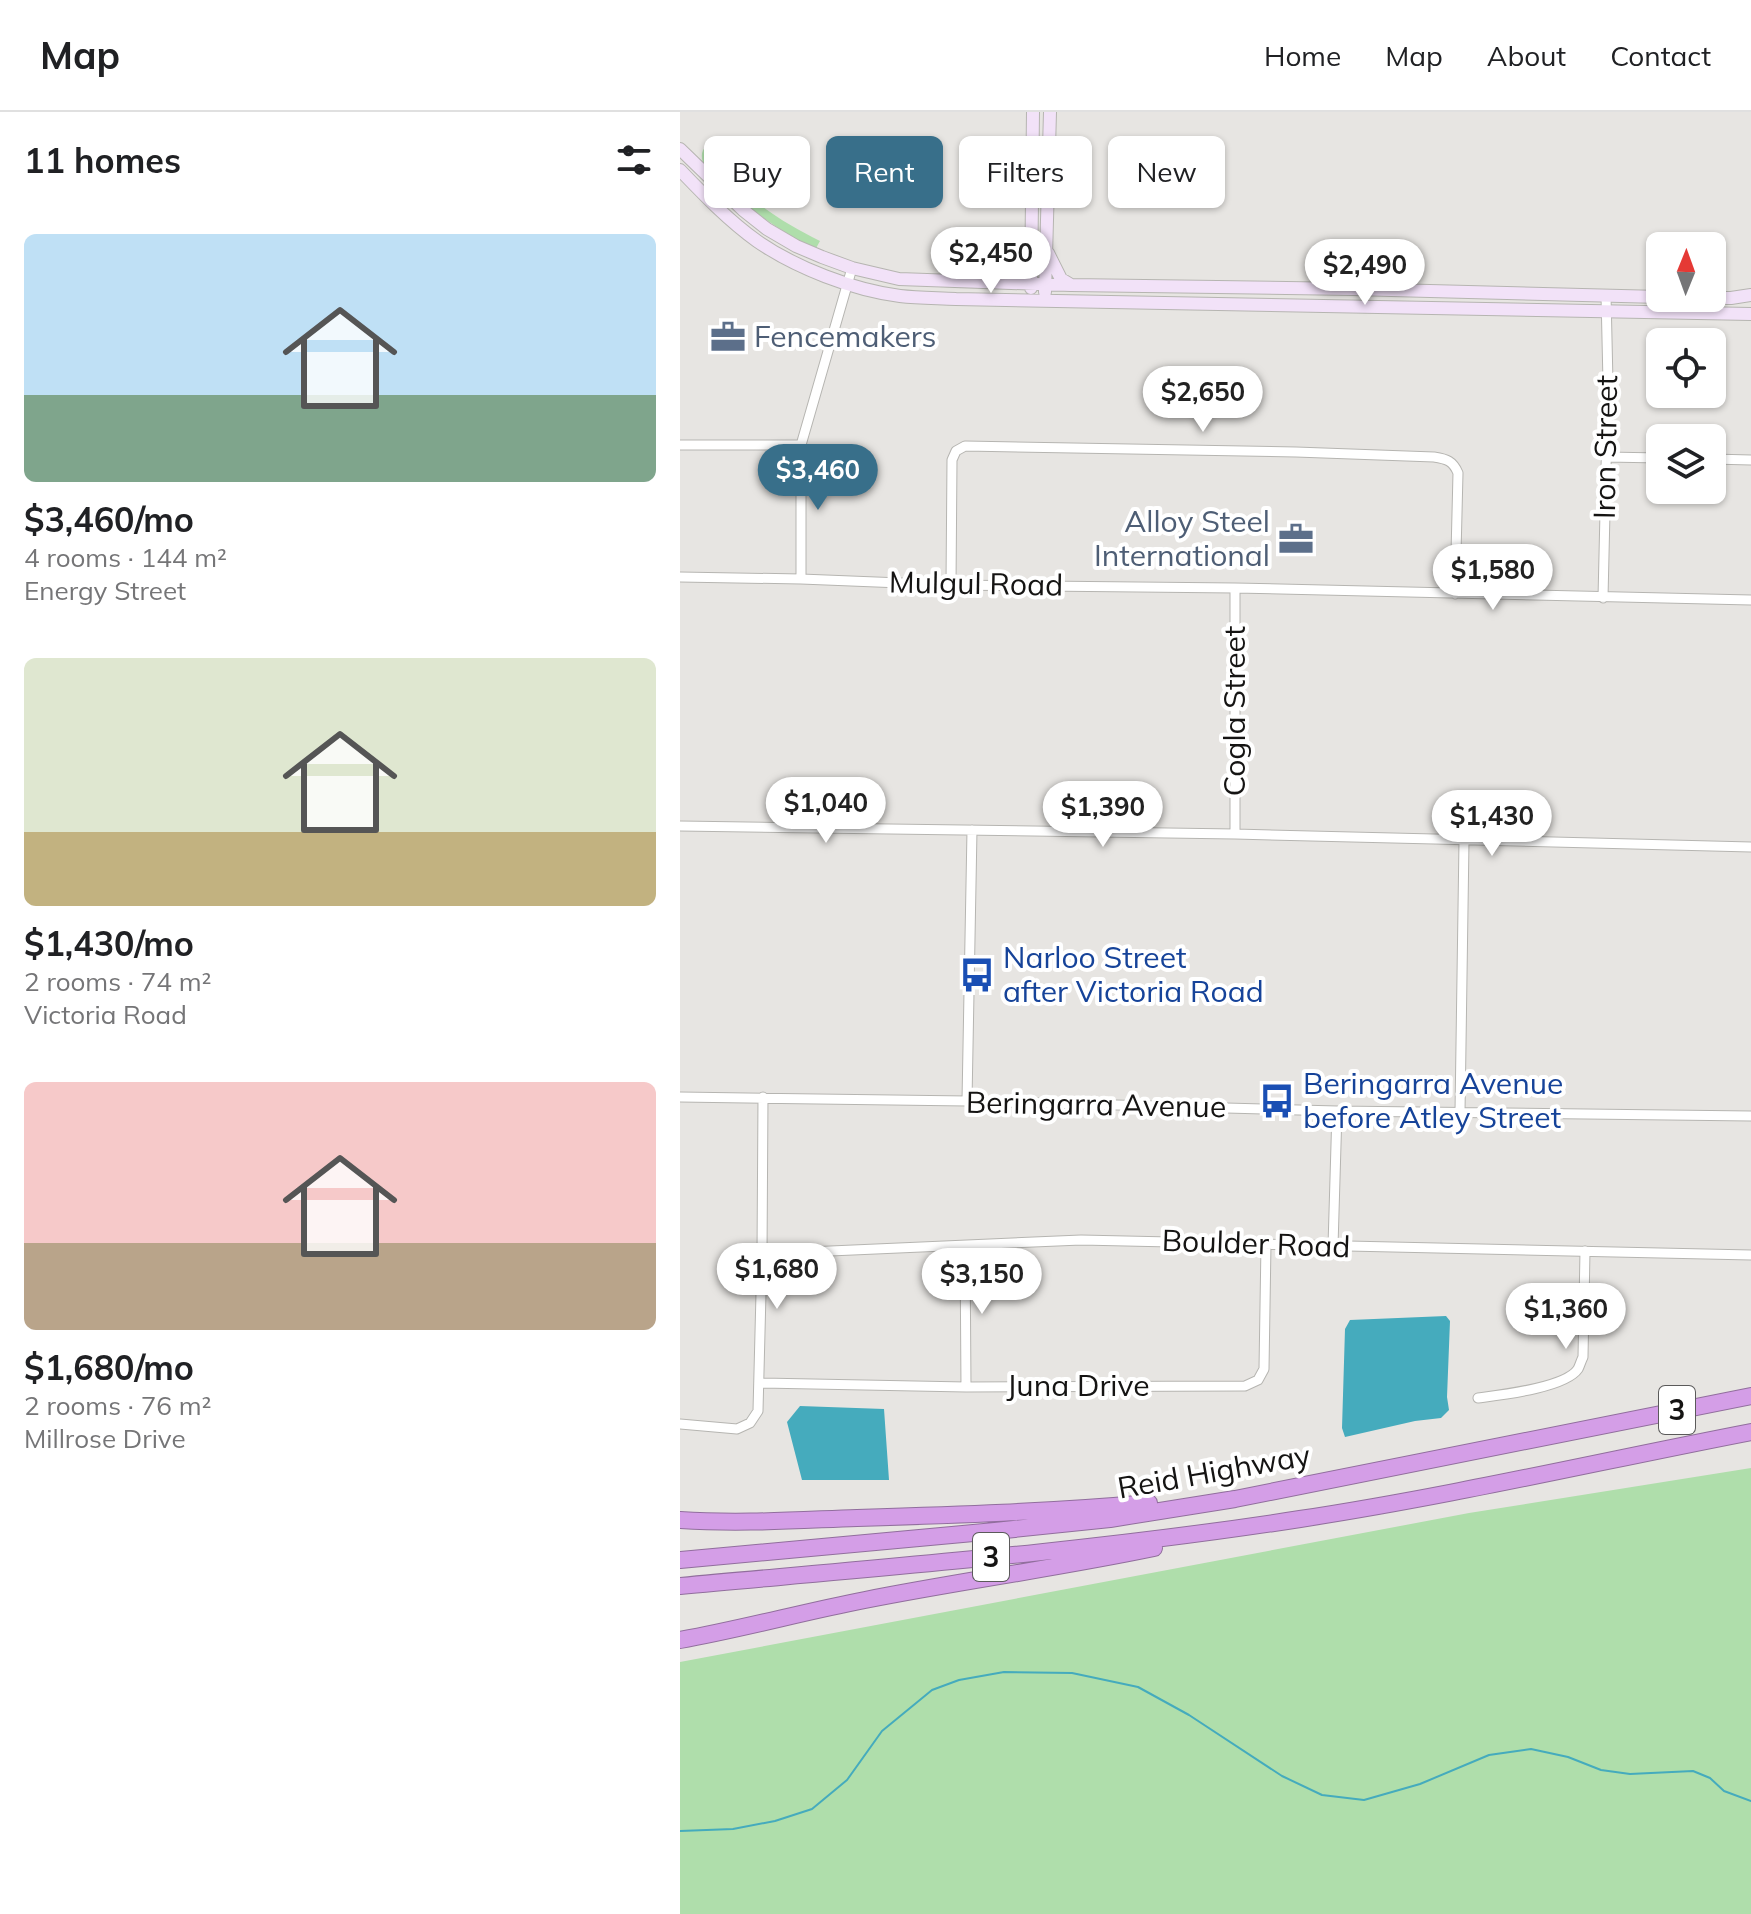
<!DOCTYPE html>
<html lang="en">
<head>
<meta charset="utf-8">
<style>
  body { margin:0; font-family:Mulish,sans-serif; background:#f2f2f2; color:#202124; height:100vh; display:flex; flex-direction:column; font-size:30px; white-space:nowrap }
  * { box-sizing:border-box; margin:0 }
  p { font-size:26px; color:#757577 }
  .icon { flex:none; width:44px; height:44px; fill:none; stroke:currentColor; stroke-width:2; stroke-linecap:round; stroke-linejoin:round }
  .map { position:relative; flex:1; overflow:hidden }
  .details { display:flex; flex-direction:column; background:#fff; width:680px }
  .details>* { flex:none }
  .banner { position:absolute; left:24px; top:24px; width:760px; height:72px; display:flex; gap:16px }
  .needle { width:52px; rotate:1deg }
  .controls { position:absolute; left:966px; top:120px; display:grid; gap:16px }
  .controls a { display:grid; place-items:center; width:80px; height:80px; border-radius:12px; background:#fff; box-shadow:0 2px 6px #0004; font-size:40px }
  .price { position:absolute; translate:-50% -68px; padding:0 18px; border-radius:28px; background:#fff; color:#222; font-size:26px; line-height:52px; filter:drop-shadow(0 2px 4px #0008) }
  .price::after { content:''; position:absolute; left:50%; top:48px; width:24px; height:18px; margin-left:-12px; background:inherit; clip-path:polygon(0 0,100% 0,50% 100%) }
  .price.on { background:#386f8a; color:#fff }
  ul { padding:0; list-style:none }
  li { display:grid; align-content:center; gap:16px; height:424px; padding:0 24px }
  li span { display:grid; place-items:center; height:248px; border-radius:12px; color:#555 }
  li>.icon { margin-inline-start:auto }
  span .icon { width:144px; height:144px; fill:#fffc; stroke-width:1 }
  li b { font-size:34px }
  h2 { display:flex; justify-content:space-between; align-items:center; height:96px; padding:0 24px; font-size:34px }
  .chip { padding:0 28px; border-radius:12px; background:#fff; box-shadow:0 2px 6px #0004; font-size:28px; line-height:72px }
  .chip.on { background:#386f8a; color:#fff }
  header { display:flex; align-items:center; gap:48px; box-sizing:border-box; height:112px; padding:0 40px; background:#fff; border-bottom:2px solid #e0e0e0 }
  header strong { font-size:38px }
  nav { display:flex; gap:44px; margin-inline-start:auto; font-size:28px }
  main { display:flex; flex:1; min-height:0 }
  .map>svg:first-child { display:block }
  .green { fill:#afdeab }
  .water { fill:#45abbd }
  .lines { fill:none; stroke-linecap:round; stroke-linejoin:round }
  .stream { stroke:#45abbd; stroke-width:2 }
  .minor-casing { stroke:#b6b5b1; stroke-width:11 }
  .secondary-casing { stroke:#b6b5b1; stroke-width:14 }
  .motorway-casing { stroke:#916e9d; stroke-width:18 }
  .minor { stroke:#fff; stroke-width:9 }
  .secondary { stroke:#f2e2f8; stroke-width:12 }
  .motorway { stroke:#d49ee7; stroke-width:16 }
  .labels { text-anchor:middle; stroke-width:8; stroke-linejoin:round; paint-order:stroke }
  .shield { fill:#fff; stroke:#5b5a5a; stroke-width:2 }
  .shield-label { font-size:28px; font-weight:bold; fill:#151413 }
  .service-label { font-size:30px; fill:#4e5e75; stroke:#fff; text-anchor:start }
  .street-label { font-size:30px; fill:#151413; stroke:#fff }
  .transit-label { font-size:30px; fill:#164399; stroke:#fff; text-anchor:start }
</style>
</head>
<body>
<header>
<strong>Map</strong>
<nav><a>Home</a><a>Map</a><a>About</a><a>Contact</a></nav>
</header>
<main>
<section class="details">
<h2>11 homes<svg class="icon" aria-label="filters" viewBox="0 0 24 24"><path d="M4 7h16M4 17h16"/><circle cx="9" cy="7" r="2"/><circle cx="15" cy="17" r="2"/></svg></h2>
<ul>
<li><span style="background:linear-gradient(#bfe0f5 65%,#7fa58c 0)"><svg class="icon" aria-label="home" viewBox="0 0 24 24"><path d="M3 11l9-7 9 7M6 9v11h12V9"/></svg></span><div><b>$3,460/mo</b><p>4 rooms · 144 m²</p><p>Energy Street</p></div></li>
<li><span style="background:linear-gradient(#dfe7d0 70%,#c2b280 0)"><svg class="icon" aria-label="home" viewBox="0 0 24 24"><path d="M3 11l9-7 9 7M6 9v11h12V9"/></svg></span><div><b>$1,430/mo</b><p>2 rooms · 74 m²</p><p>Victoria Road</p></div></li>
<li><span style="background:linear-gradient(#f6c9c9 65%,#b9a48a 0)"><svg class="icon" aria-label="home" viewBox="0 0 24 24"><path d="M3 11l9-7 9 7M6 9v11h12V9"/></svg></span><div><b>$1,680/mo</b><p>2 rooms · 76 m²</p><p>Millrose Drive</p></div></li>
</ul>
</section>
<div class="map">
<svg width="1071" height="1802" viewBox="0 0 1071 1802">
  <rect width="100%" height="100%" fill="#e7e5e2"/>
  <path class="green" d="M27,34C35,34 38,36 41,43L36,48C61,84 101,110 140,129L135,138C92,114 56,89 23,51C21,44 21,38 27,34Z
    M1071,1356V1802H0V1550L789,1401Z"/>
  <path class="water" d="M766,1204L770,1209L767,1285L769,1298L761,1306L735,1309L665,1325L662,1316L665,1217L670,1208Z
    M120,1294L204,1297L209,1368H122L107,1310Z"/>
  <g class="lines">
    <path class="stream" d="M0,1719L53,1717L95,1709L132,1697L167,1668L202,1619L252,1578L279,1568L324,1560L392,1561L458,1575L509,1603L602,1664L642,1683L684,1688L740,1672L809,1643L851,1637L888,1645L921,1658L950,1662L1013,1659L1030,1666L1044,1679L1071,1689"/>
    <g class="minor-casing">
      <path id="minor" d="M0,333H121
        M927,345L980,346
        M1032,347L1071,348
        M0,465L121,467L271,473L555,476L1071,488
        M121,467V333L172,156
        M271,473L272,348L276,339L285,334L616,340L754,345C767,347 773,349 778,361L775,482
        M923,486L928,271L926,183
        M0,714L555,722L1071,735
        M555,722V476
        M0,985L287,989L657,999L1071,1004
        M287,989L292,718
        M780,1000L784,729
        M285,1134L286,1275
        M653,1134L657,999
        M82,1142L401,1128L1071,1143
        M79,1271L286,1275L565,1274L578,1268L584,1257L586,1132
        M798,1286C820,1283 885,1276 898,1257C900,1253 901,1249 903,1245L905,1139
        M0,1312L57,1317L70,1311L78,1299L82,1142L83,985"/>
    </g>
    <g class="secondary-casing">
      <path id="secondary" d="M0,37L63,98L87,117L116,134L142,145L172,156L219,167L391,173L673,177L980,185
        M0,58C24,83 49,109 77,129C116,156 173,178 220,184C238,186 257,186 276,187L1071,202
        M368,141L381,167L391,173
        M318,165C332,166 344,160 351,149
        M351,176L353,0
        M365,180L370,0
        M1032,186H1051L1071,183"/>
    </g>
    <g class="motorway-casing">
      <path id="motorway" d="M0,1408C59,1412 118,1408 177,1406C274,1403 371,1400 469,1391
        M0,1448L315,1419L430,1407L555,1387L1071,1284
        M0,1474C207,1455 414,1439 620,1407C771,1384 921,1349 1071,1320
        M0,1528C62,1517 123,1500 185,1488C281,1469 378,1456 474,1436"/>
    </g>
    <use href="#minor" class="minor"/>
    <use href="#secondary" class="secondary"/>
    <use href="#motorway" class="motorway"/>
  </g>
  <defs>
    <g id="office-bare" transform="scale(2.76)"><path d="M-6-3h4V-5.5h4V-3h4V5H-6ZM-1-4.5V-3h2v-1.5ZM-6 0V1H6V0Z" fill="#5c6f8a" stroke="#fff" stroke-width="2.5" paint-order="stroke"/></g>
    <g id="bus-bare" transform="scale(2.76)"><path d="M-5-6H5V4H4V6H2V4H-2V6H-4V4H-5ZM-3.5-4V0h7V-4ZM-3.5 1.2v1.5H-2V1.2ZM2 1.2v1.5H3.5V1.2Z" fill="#1a4fb4" stroke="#fff" stroke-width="2.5" paint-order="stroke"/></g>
  </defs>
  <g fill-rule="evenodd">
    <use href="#office-bare" x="48" y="225"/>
    <use href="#office-bare" x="616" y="427"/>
    <use href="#bus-bare" x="297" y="863"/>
    <use href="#bus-bare" x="597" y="989"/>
  </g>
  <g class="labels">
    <g class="shield">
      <rect x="979" y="1274" width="36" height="48" rx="6"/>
      <rect x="293" y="1421" width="36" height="48" rx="6"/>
    </g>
    <g class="shield-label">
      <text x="997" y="1308">3</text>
      <text x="311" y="1455">3</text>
    </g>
    <g class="service-label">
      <text x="74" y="235">Fencemakers</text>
      <text x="590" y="420" text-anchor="end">Alloy Steel<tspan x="590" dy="34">International</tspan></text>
    </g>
    <g class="street-label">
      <text transform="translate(926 335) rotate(-89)" y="10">Iron Street</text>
      <text transform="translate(296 472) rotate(1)" y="10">Mulgul Road</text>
      <text transform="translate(555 599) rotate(-90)" y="10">Cogla Street</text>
      <text transform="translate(416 993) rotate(1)" y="10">Beringarra Avenue</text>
      <text transform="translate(576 1132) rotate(2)" y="10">Boulder Road</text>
      <text x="398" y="1284">Juna Drive</text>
      <text transform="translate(534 1360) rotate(-10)" y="10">Reid Highway</text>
    </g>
    <g class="transit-label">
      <text x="323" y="856">Narloo Street<tspan x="323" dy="34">after Victoria Road</tspan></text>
      <text x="623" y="982">Beringarra Avenue<tspan x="623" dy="34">before Atley Street</tspan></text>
    </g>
  </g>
</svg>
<div class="controls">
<a><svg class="needle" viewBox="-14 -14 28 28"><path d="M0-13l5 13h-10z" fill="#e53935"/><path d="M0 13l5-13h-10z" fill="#757577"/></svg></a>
<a><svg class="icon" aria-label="locate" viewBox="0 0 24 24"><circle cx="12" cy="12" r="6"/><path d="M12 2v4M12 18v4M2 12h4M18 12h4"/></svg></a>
<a><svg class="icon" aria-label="layers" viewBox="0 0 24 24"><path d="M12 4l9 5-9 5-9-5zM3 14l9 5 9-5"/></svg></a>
</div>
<b class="price" style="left:311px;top:183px">$2,450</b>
<b class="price" style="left:685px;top:195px">$2,490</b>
<b class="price" style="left:523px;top:322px">$2,650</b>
<b class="price on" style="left:138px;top:400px">$3,460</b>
<b class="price" style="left:813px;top:500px">$1,580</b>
<b class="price" style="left:146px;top:733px">$1,040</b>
<b class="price" style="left:423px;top:737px">$1,390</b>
<b class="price" style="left:812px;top:746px">$1,430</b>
<b class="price" style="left:97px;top:1199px">$1,680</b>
<b class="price" style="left:302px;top:1204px">$3,150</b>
<b class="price" style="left:886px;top:1239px">$1,360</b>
<div class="banner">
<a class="chip">Buy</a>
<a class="chip on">Rent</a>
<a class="chip">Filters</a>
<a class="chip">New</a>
</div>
</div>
</main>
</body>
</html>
